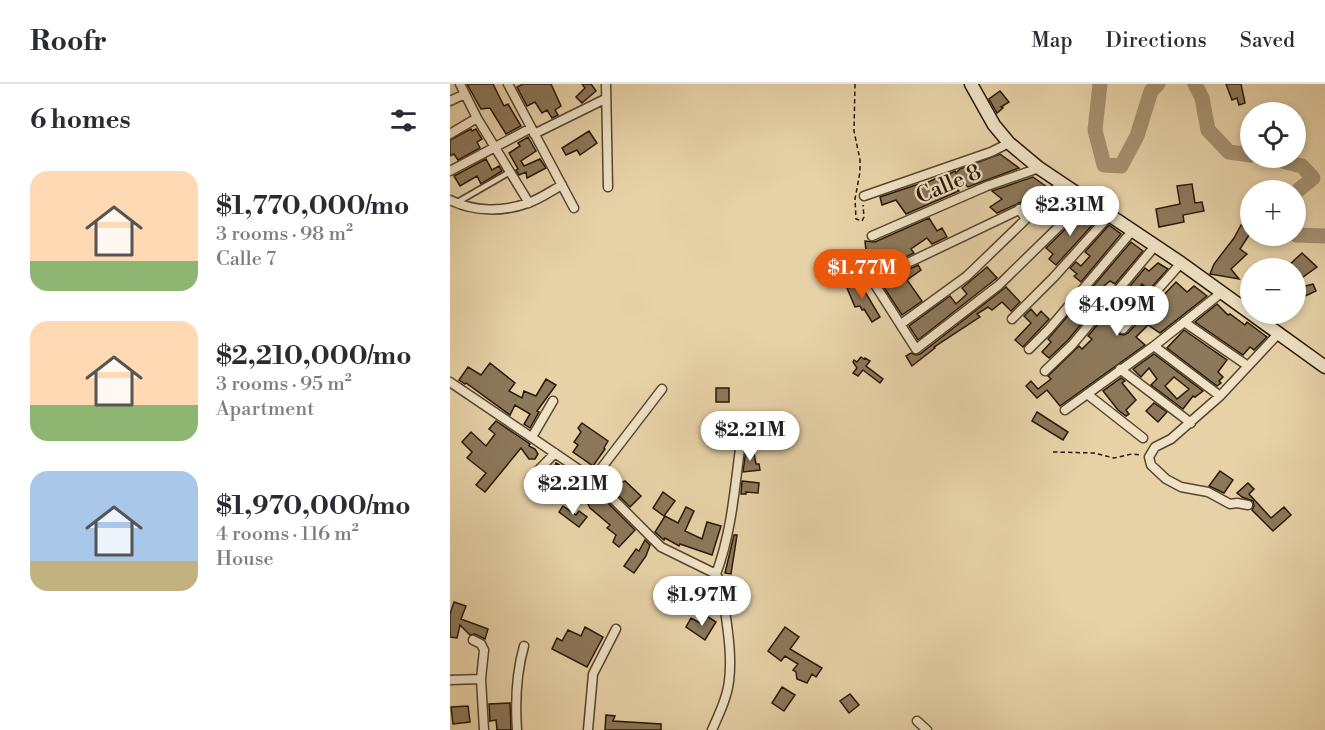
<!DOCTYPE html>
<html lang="en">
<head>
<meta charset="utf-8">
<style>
  body { margin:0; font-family:"Libre Bodoni",serif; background:#f2f2f3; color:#2b2b33; height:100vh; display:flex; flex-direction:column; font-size:22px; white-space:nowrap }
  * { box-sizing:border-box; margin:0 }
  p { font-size:20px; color:#7c7c81 }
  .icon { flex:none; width:33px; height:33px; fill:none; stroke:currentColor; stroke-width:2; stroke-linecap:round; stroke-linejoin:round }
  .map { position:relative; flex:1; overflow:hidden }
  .sheet { display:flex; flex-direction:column; background:#fff; width:450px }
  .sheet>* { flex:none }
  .tools { position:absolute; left:790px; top:18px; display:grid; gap:12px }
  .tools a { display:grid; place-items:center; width:66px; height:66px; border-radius:50%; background:#fff; box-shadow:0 3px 9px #0003; font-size:30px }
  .price { position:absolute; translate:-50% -51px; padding:0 14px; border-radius:21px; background:#fff; color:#222; font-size:20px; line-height:39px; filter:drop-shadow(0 2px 3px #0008) }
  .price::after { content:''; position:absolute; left:50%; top:36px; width:18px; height:14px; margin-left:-9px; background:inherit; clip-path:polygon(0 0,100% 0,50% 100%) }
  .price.on { background:#ea580c; color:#fff }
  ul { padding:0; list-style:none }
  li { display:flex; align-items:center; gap:18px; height:150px; padding:0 30px }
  li span { display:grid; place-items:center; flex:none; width:168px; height:120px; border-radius:18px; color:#555 }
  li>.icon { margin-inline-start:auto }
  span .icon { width:72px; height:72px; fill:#fffc; stroke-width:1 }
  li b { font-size:26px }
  h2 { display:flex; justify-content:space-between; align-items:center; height:72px; padding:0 30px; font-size:26px }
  header { display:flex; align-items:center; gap:36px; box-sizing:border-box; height:84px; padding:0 30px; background:#fff; border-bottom:2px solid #e1e1e2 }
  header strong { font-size:28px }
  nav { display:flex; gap:33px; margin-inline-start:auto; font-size:21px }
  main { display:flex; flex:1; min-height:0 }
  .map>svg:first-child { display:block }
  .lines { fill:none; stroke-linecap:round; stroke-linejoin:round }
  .river { stroke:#a69271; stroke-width:15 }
  .building { fill:#8c785a; stroke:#291706; stroke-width:1.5; fill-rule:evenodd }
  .service-casing { stroke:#58462e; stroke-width:8 }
  .minor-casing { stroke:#58462e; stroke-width:11 }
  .secondary-casing { stroke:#291706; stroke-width:15 }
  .path { stroke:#291706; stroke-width:1.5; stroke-dasharray:4.5 3; stroke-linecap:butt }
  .service { stroke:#efe2c6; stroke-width:4.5 }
  .minor { stroke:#efe2c6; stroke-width:8 }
  .secondary { stroke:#efe2c6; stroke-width:12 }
  .labels { text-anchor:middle; stroke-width:4.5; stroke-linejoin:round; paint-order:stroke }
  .street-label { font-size:22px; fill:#291706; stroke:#efe2c6 }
</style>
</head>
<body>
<header>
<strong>Roofr</strong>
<nav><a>Map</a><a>Directions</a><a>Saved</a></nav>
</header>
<main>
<section class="sheet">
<h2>6 homes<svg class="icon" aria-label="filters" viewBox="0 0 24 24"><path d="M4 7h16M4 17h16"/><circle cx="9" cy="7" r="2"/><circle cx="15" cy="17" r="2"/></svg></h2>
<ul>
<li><span style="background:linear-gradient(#ffd9b3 75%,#8fb573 0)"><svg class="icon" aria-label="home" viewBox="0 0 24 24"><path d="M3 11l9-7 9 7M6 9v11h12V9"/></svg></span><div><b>$1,770,000/mo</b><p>3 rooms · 98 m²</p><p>Calle 7</p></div></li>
<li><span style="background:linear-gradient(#ffd9b3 70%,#8fb573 0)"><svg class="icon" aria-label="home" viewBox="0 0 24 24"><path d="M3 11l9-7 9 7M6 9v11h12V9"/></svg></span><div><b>$2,210,000/mo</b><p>3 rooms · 95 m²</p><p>Apartment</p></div></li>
<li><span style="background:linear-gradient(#a9c7e8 75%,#c2b280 0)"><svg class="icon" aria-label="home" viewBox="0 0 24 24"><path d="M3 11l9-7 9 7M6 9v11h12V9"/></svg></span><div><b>$1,970,000/mo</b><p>4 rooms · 116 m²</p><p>House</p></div></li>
</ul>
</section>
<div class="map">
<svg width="875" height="646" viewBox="0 0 875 646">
  <rect width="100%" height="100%" fill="#e7d2a8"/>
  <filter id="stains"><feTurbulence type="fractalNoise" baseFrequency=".00333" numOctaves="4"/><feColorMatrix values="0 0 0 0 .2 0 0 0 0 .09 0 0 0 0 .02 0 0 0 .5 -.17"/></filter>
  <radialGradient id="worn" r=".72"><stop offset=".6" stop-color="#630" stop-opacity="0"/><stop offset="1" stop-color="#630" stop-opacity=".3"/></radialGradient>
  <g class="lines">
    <path class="river" d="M650,0L645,46L654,81L671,82L687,52L701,7L708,0
      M745,0L752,14L758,46L779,68L801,71
      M820,74L852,82L863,94L846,108
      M846,151L875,152"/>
  </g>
  <path class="building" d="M17,0H43L54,22L58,20L71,42L56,50L40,24L31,25Z
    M73,0H101L111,22L105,26L108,31L102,34L97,26L92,29L85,18L77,22L67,3Z
    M132,0H141L146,7L132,19L126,13L135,4Z
    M776,0H791L795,19L789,21L787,14L782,16Z
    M550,7L559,18L551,23L553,24L547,29L539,15Z
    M21,45L22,47L26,45L32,55L27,58L30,64L8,76L4,70L0,72V56Z
    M139,47L147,59L130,71L127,66L116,71L112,64Z
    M78,53L86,67L71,77L74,82L90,75L96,84L77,94L76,88L69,91L66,86L68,85L59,69L70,62L68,59Z
    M550,70L569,84L518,103L513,99L507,105L509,107L456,130L446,116L432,121L430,113L469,100L470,102L491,92L493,94L501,89L505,87L506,89L510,85Z
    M36,75L42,86L49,82L52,87L31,100L27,92L10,102L4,92Z
    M583,93L597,103L589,110L547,129L540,123L552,115L542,107Z
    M742,100L745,119L752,118L754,127L733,131L734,138L709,143L706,125L730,120L727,102Z
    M634,127L647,136L606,181L599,175L603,170L596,164Z
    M479,134L487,147L492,144L497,153L482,160L477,154L461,165L464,169L422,189L417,176L415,157L425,158Z
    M659,141L671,150L631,198L624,192L627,190L620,184L626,178L631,182L640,172L635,168Z
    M791,141L801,148L790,165L797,170L781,185L789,195L760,190L764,180L784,154Z
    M681,158L693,167L665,200L660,197L648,207L655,212L617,257L599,274L592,268L601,258L598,255Z
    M852,169L867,183L846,198V184H836Z
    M708,179L718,185L699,206L692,200L680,215L686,221L668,241L667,246L669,250L674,251L678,249L726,198L737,208L744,202L757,212L710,249L698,241L686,253L695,261L610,322L597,306L587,314L576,302L581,297L588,305L601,295L598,292L629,262L632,265L642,255L638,252L695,184L699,187Z
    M468,181L471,186L457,196L472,217L452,231L431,199Z
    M537,183L547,194L468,256L459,242L500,212L506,220L517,210L512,204Z
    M408,196L430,233L422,238L414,225L412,226L410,222L405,223L397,204L400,203L399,197Z
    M863,200L866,207L849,215L846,211V204Z
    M556,203L570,218L561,227L552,218L542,226L538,223L527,230L530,233L484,263L485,264L462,282L456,272L461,269L466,271L470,270Z
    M767,220L778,231L780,230L795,241L797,238L817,253L804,266L800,263L793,271L745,238Z
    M581,225L587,232L591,227L599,235L573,263L565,256L581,239L574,232Z
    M734,246L777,276L768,288L773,293L769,297L771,299L767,302L717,264Z
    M704,270L753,307L745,313L743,312L733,325L701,301L707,295L699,284L691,293L683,285ZM724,293L739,305L727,315L715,302Z
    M411,273L414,275L415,274L420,277L416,282L433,295L430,299L413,286L408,292L403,289L407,284L403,278L404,276L407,278Z
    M40,279L65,299L59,307L72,314L74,307L86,312L96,295L106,301L87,327L89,328L80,344L74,340L80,330L65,321L60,331L16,299L15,300L9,296L18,283L31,291Z
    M671,294L675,297L672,299L686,316L676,326L679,330L676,332L668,326L653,307Z
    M266,304H279V318H266Z
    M704,319L717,328L708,338L696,327Z
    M587,328L618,348L613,356L582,337Z
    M46,337L80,360L79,362L85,365L88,370L85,375H79L71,364L35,408L26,401L36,389L17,374L22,368L12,358L21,348L36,362L45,350L39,345Z
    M132,339L158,357L154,364L155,365L143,382L123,368L128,361L124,358L131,348L128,344Z
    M303,364L306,380H309L310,386L293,388L296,365Z
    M106,379L139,400L185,446L169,463L163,458L166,451L157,444L160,441L140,424L136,416L141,409L112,399L109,409L96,405Z
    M770,387L783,396L774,409L759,402Z
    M153,392L165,395L166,393L173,398L175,397L191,412L180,423L167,410L170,409L152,393Z
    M292,397L309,399L308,409L296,408V410H291Z
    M798,399L804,405L799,410L821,434L834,423L841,431L823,447L802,426L804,422L803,417L792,413L787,409Z
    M213,408L225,417L214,432L203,424Z
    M113,422L126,431L129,427L137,433L129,443L109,428Z
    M236,423L244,427L235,447L252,455L257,438L271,442L262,471L230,460L229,462L215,454L214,456L205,448L215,432L228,439Z
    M284,451H287L281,490L275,489Z
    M195,456L200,461L196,472L184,489L174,482L186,465L189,467Z
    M4,518L16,522L11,535L38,545L35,555L25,550L20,551L10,541L7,554L0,553V530Z
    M255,531L266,538L255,556L236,543L241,534L250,539Z
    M135,543L153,553L137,583L102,565L107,554L112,557L118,546L131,552Z
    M335,543L349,553L340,565L372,584L366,593L362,590L357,599L347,595L346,588L343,586L348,580L335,572L331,577L318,567Z
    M332,603L345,611L334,627L322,619Z
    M400,610L409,621L399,629L390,617Z
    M60,619L61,646H47L46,636L40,637L39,620Z
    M18,622L20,638L3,640L1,623Z
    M156,631L165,632L163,637L211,640V646H155Z"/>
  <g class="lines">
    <g class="service-casing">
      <path id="service" d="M6,119L60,88"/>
    </g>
    <g class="minor-casing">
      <path id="minor" d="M10,0L27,34L79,119
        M58,0L124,124
        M156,0L158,103
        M0,17L15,10
        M0,50L27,34
        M84,50L155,15
        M0,87L81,44
        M612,100L592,115L422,196L466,265L549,201L636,116
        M414,112L541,68L559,59
        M0,116C24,128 53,128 78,119C90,115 101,107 112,101
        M422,152L537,102L589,84
        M562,235L604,193L659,132
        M734,238L798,282
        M451,240L517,192L576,135L569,125
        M673,245L731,179
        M704,262L770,312
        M579,265L599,245L683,146
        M670,285L741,339
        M595,287L622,261L705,162
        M0,298L143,395L211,463L266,490L272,502C275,533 283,566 279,597C277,614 269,630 262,646
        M637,310L693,354
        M615,326L704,262L771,209
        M82,353L103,317
        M80,395L105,369
        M143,395L212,305
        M798,421L787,419L780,420L758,408L731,403L716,395L701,381L699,373L705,363L721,355L770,312L828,250
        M266,490C283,445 285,397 292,350L301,343L305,355
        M23,556L31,560L34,566L31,595L34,646
        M0,596L31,595
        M467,637L477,646
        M67,646C65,617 66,590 74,562
        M138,646L143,590L166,545"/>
    </g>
    <g class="secondary-casing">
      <path id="secondary" d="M521,0L544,41L559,59L589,84L731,179L875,283"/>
    </g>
    <path class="path" d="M405,0L404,47L410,76V88L405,115L406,135L412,137L414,133L413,121
      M603,368L644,369L664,374L682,370L691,371"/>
    <use href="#service" class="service"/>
    <use href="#minor" class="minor"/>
    <use href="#secondary" class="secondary"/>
  </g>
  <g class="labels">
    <g class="street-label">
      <text transform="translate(498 99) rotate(-23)" y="8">Calle 8</text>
    </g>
  </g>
  <rect width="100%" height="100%" filter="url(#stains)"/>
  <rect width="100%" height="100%" fill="url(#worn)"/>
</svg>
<div class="tools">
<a><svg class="icon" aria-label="locate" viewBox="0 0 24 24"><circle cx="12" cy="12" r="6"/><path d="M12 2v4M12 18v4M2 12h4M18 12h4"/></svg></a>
<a>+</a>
<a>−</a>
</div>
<b class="price" style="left:620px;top:153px">$2.31M</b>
<b class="price on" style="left:412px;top:216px">$1.77M</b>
<b class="price" style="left:667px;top:253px">$4.09M</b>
<b class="price" style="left:300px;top:378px">$2.21M</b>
<b class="price" style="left:123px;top:432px">$2.21M</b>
<b class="price" style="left:252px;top:543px">$1.97M</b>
</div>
</main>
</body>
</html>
